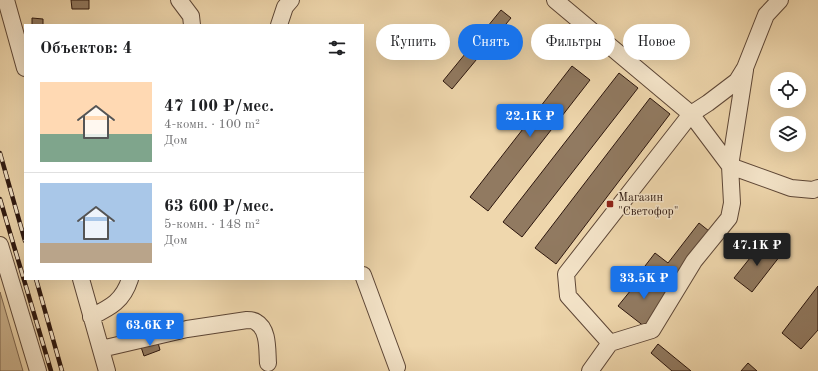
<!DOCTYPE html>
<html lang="ru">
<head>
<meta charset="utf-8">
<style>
  body { margin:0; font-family:"Old Standard TT",serif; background:#f6f6f6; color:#202124; height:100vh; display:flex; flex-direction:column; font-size:15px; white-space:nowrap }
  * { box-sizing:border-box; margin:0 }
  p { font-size:13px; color:#757577 }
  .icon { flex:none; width:22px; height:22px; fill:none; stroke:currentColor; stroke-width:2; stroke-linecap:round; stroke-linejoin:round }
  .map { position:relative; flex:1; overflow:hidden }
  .sheet { position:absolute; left:24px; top:24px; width:340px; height:256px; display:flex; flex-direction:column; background:#fff; border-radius:0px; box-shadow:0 4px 16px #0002 }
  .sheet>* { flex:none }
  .top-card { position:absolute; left:376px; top:24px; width:380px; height:36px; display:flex; gap:8px }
  .tools { position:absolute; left:770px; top:72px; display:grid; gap:8px }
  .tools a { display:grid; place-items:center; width:36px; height:36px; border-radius:50%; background:#fff; box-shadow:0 4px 16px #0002; font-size:20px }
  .price { position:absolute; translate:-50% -34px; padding:0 9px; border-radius:4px; background:#1a73e8; color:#fff; font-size:13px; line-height:26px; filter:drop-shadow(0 1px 2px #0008) }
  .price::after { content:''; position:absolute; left:50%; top:24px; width:12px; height:9px; margin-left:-6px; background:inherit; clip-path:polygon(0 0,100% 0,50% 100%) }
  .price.selected { background:#222; color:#fff }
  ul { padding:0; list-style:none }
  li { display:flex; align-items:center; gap:12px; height:100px; padding:0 16px }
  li+li { border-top:1px solid #e0e0e0 }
  li span { display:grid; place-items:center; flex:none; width:112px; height:80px; border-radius:0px; color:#555 }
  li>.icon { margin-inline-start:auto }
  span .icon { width:48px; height:48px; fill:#fffc; stroke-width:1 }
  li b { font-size:17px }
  h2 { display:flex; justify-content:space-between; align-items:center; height:48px; padding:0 16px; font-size:17px }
  .chip { padding:0 14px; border-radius:18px; background:#fff; box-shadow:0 4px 16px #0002; font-size:14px; line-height:36px }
  .chip.selected { background:#1a73e8; color:#fff }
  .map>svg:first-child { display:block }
  .green { fill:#ceb692; stroke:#7d6650 }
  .building { fill:#917a61; stroke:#2c160e }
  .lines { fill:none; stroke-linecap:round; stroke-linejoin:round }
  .minor-casing { stroke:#5d4636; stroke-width:18 }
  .minor { stroke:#f5e5ca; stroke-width:16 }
  .rail-casing { stroke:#2c160e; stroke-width:4.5 }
  .rail { stroke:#f5e5ca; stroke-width:3; stroke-dasharray:9; stroke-linecap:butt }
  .poi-dot { fill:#8f2418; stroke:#f5e5ca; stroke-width:1.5 }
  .labels { text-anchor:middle; stroke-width:3; stroke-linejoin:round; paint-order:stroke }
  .poi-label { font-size:12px; fill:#2c160e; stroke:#f5e5ca; text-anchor:start }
</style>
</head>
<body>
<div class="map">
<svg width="818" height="371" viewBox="0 0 818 371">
  <rect width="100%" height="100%" fill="#efd7ad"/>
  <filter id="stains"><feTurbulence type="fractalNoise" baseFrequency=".005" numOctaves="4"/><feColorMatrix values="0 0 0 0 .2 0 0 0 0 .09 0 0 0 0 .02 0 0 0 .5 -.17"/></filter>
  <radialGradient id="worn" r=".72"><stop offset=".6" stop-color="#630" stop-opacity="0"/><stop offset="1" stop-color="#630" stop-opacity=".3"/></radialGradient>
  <path class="green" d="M0,292L23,371H0Z"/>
  <path class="building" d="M71,0H89V9H72Z
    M501,10L511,18L452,89L443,81Z
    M32,18L43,19V25H32Z
    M572,66L590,80L488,211L470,197Z
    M619,73L638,88L522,237L503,222Z
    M650,98L670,114L556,264L535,248Z
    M699,223L709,231L666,288L648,275L651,271L645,266L655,253L668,263Z
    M762,243L780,256L752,292L734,278Z
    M644,274L671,295L645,327L618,306Z
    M818,286V330L801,349L782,333Z
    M157,339L160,350L144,356L140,344Z
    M658,344L691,371H672L651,353Z
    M748,363L757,371H741Z"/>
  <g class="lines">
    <g class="minor-casing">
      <path id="minor" d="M6,0L25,68
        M179,0L191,16L192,25
        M555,0L691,114L730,166L791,188L813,190L818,188
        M279,25L285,7L291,0
        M0,245L38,371
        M363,275L397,367
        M81,279L107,371
        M91,317C111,307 123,301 130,279
        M610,343L568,296L566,274L691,114L708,103L737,81L745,68L766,15L780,0
        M101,349L187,329L247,320C250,320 254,320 256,322C269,329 267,351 268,363
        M590,371L610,343L652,330L694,261L729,218L732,203L730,166L745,70"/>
    </g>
    <use href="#minor" class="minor"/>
    <g class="rail-casing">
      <path id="rail" d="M0,153L25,241
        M0,199L51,371
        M36,279L62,371"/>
    </g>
    <use href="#rail" class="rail"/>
  </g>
  <rect class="poi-dot" x="606" y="200" width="8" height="8" rx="2"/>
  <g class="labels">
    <g class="poi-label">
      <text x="618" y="201">Магазин<tspan x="618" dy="14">"Светофор"</tspan></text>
    </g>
  </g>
  <rect width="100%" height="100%" filter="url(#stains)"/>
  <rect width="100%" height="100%" fill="url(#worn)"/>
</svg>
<div class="tools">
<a><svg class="icon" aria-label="locate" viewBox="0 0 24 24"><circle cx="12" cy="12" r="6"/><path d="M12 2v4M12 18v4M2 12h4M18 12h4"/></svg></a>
<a><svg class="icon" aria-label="layers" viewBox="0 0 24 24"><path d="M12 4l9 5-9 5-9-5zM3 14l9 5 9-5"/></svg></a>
</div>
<b class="price" style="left:530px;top:138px">22.1K ₽</b>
<b class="price selected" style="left:757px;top:267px">47.1K ₽</b>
<b class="price" style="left:644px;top:300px">33.5K ₽</b>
<b class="price" style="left:150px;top:347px">63.6K ₽</b>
<div class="top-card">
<a class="chip">Купить</a>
<a class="chip selected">Снять</a>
<a class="chip">Фильтры</a>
<a class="chip">Новое</a>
</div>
<section class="sheet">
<h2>Объектов: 4<svg class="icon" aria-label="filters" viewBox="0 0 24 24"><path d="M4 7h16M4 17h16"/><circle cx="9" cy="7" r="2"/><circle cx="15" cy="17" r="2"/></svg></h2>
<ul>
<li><span style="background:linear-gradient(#ffd9b3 65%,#7fa58c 0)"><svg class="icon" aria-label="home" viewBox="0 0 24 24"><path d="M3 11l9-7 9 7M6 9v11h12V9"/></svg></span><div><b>47 100 ₽/мес.</b><p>4-комн. · 100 m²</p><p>Дом</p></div></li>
<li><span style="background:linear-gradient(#a9c7e8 75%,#b9a48a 0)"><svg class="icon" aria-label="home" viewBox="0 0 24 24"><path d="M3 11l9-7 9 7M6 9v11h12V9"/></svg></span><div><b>63 600 ₽/мес.</b><p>5-комн. · 148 m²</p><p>Дом</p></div></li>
</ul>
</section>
</div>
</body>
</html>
